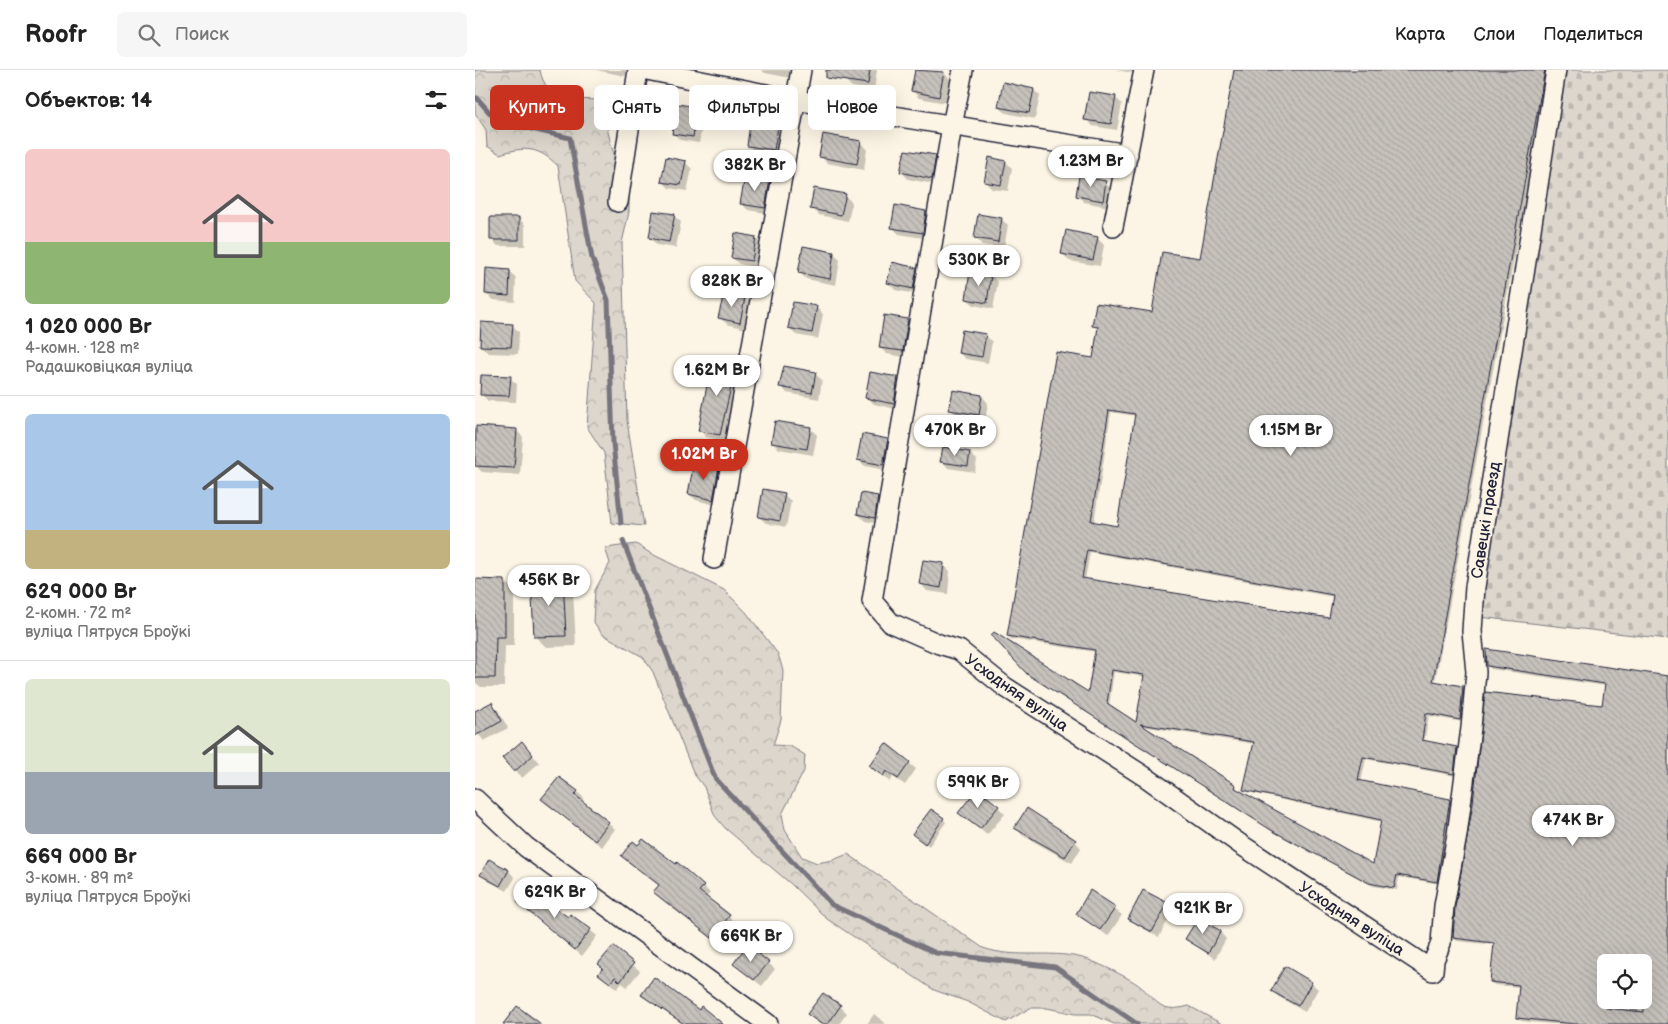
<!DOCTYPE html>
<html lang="ru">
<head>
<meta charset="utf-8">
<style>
  body { margin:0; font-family:"Balsamiq Sans",sans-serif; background:#f6f6f6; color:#222; height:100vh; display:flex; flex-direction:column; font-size:19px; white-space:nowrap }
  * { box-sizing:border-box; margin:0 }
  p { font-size:16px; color:#767676 }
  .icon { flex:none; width:28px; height:28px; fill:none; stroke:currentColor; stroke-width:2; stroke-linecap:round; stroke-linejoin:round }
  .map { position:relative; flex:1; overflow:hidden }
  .side { display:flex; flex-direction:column; background:#fff; width:475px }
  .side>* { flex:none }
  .hud { position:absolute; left:15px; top:15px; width:475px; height:45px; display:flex; gap:10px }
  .tools { position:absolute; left:1122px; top:884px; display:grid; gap:10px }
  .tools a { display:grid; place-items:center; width:55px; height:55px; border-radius:8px; background:#fff; box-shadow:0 5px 20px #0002; font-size:25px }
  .price { position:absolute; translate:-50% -42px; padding:0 11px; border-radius:18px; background:#fff; color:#222; font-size:16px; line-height:32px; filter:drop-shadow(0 1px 2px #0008) }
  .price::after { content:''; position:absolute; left:50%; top:30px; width:15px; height:11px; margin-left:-8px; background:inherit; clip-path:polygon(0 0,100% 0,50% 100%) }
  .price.active { background:#c8321e; color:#fff }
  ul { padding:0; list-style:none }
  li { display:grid; align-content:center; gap:10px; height:265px; padding:0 25px }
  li+li { border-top:1px solid #e0e0e0 }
  li span { display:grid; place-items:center; height:155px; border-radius:8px; color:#555 }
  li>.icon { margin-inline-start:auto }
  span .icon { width:90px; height:90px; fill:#fffc; stroke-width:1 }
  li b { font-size:21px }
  h2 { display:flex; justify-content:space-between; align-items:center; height:60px; padding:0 25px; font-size:21px }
  .pill { padding:0 18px; border-radius:8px; background:#fff; box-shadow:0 5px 20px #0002; font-size:18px; line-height:45px }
  .pill.active { background:#c8321e; color:#fff }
  header { display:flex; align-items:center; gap:30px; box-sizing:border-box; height:70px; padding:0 25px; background:#fff; border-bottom:1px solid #e0e0e0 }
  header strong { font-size:24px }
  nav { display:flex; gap:28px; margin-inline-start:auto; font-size:18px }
  .search { width:350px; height:45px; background:#f6f6f6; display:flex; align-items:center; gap:12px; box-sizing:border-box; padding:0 18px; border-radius:8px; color:#767676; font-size:19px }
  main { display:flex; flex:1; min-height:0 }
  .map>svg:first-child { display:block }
  .forest { fill:url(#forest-crowns); stroke:#7f7c84 }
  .cemetery { fill:url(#cemetery-stones); stroke:#7f7c84 }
  .shadow { fill:#0003; fill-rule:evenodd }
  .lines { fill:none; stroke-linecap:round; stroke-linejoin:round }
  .stream { stroke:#78757e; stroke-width:5 }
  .building { fill:url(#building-back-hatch); stroke:#22223b; fill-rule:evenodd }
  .minor-casing { stroke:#22223b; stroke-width:22 }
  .minor { stroke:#fcf5e5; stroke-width:19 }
  .labels { text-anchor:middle; stroke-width:4; stroke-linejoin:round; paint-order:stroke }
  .street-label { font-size:16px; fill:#22223b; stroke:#fcf5e5 }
</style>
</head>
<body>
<header>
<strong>Roofr</strong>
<div class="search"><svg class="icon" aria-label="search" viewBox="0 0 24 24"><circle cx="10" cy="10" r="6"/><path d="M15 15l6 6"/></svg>Поиск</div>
<nav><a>Карта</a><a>Слои</a><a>Поделиться</a></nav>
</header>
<main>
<section class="side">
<h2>Объектов: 14<svg class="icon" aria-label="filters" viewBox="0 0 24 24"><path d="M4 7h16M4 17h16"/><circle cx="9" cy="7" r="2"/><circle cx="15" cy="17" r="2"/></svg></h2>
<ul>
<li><span style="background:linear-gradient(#f6c9c9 60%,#8fb573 0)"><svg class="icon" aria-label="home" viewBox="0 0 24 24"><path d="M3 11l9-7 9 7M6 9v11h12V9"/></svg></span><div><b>1 020 000 Br</b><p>4-комн. · 128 m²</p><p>Радашковіцкая вуліца</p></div></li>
<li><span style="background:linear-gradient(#a9c7e8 75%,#c2b280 0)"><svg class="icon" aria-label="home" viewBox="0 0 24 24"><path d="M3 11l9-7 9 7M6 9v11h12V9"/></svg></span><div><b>629 000 Br</b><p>2-комн. · 72 m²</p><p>вуліца Пятруся Броўкі</p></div></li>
<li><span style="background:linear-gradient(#dfe7d0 60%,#9aa5b1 0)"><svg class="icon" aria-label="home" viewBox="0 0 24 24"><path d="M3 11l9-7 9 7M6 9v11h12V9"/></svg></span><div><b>669 000 Br</b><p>3-комн. · 89 m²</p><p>вуліца Пятруся Броўкі</p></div></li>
</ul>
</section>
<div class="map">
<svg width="1193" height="954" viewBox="0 0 1193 954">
  <defs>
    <pattern id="forest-crowns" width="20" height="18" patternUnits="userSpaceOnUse" patternTransform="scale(1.25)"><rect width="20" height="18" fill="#dcd6cc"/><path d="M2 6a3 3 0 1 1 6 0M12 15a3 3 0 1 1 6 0" fill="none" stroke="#bcb7b0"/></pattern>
    <pattern id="cemetery-stones" width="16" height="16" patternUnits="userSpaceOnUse" patternTransform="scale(1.25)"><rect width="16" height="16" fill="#dcd6cc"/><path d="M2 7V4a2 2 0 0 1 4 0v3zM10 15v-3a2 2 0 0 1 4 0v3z" fill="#bcb7b0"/></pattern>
    <pattern id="building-back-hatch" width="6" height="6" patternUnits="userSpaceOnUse" patternTransform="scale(1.25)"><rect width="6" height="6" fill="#c6c1bb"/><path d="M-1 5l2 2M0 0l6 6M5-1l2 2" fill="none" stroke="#aaa6a2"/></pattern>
  </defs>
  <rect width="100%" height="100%" fill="#fcf5e5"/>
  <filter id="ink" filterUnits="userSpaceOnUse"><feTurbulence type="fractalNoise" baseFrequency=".02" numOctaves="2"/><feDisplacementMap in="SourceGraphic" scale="10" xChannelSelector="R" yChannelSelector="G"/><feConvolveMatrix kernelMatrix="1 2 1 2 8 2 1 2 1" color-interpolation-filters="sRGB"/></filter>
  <g filter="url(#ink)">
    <path class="forest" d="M0,0H65C70,31 101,29 125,30L137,78L154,125V142L147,173L152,351L169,456L137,453L129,383L112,357L121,233L100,211L83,96C64,77 50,76 25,84L12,76L11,60L0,43Z
      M161,474L175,483L249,520L271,542L303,584L308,600L306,650L298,675L315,676L330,685L329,701L307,744L310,760L327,787L342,793L358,790L373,784L508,878C542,890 580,878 614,890C629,896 646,904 659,912C683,927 680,945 714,936L747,954H639L616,944H600L572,938H555L531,952L493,932L459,920L352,849L316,814L250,758L240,746L229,717L219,704L178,602L168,587L127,564L118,551L120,520L135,493L130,478Z"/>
    <path class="cemetery" d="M1089,0H1193V569L1004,547Z"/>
    <path class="shadow" d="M121,0H152L150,6Z
      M286,0H323L321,9L290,3Z
      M372,0H402L399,20L377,17L370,10Z
      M441,0L469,3L475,9L471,33L444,28L438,21Z
      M640,0H659V3Z
      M761,0H1074L960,612L988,617L991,621L988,652L954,646L949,672L982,678L985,681L981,706L891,689L886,712L975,730L978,733L965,814L924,807L922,820L898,816L801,763L556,607L518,565L614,624L621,582L536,569L533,566L619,290L624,259L618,256L678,243L726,189ZM636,342L661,346L643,457L619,453ZM615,482L859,527L855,549L610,510ZM639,602L670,607L662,654L634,636ZM666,656L780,674L770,719L773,722L907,752L899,795L763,721L761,716Z
      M559,20L565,26L560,49L531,43L524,37Z
      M640,27L647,34L642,60L618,56L611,49Z
      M222,38L229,45L224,73L205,70L198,63Z
      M302,58L309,65L306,86L280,82L273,75Z
      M386,72L392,79L389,100L352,93L345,86Z
      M460,86L467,93L463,115L433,109L427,102Z
      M210,92L217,99L212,121L194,118L188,112Z
      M531,92L537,98L533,121L517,119L510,112Z
      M294,111L301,118L296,144L273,140L266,133Z
      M630,113L637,119L634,137L609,132L602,125Z
      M370,126L377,132L373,151L344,145L337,139Z
      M451,143L457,149L454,169L424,164L417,157Z
      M199,146L206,152L201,178L182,175L175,168Z
      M44,148L50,155V176H23L16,169Z
      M526,149L533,155L529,178L507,175L501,168Z
      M281,168L287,175L283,198L264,194L257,187Z
      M622,168L629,175L625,196L594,191L588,184Z
      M359,183L365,190L361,215L331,209L325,203Z
      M441,199L448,206L445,225L420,220L414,213Z
      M35,201L41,208L40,232L18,230L11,224Z
      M516,206L523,212L518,239L499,235L492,229Z
      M269,229L276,236L271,259L252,254L245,248Z
      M341,237L348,244L343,269L321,265L314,258Z
      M432,250L439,257L434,288L412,284L405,278Z
      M37,255L44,262L43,284L13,283L6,276Z
      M510,265L517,272L513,293L491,289L484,283Z
      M261,296L267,303L251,371L231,367L225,360Z
      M340,304L347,310L344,329L312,323L306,316Z
      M35,308L42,314L41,332L13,331L6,324Z
      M423,309L429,315L425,340L399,334L392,327Z
      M507,326L513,333L510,351L483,346L476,340Z
      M335,358L342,365L338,385L304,379L297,372Z
      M41,360L48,367L45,405L7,402L1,396Z
      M412,370L419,377L415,401L390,396L383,390Z
      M469,379L495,383L502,390L500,402L473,398L467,391Z
      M243,398L250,405L244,436L221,430L214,424Z
      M309,425L316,431L311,457L291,453L284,447Z
      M403,427L409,434L406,454L390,451L383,444Z
      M469,495L475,501L473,524L452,521L446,514Z
      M87,509L98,519L101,576L71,577L61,567Z
      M0,510L30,511L39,521V576H30L29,617H6L0,612Z
      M1012,580L1193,607V954H1076L1046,951L1043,948L1045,917L1019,915L1016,912L1020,875L982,871L979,868L1128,637L1131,616L1016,599L1013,596ZM1131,892H1169V930H1131Z
      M16,634L23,640L33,658L9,671L0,660V643Z
      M53,679L64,693L47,708L29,689Z
      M434,693L441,699L430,715L418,707L415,712L395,696Z
      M102,722L109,728L106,731L140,759L127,777L75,736Z
      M523,737L530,744L512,765L485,743Z
      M468,749L471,752L454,776L442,767Z
      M541,758L600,771L606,778L597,793L547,765Z
      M147,786L228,816L235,823L231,828L261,853L244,874L186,829L180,822L185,816Z
      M15,790L34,801L40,808L32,821L13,811L7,804Z
      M616,822L647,845L633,866L602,844Z
      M692,834L698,841L684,867L662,855L655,848Z
      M51,839L93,848L115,860L122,866L107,886Z
      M745,862L751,869L740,889L712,869Z
      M138,878L165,901L152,917L147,913L142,919L125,904Z
      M293,893L300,899L287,916L259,894Z
      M836,913L843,919L830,942L804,927L797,921Z
      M168,925L224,942L246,954H208Z
      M365,936L372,943L364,954H345L334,944Z
      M399,944L411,954H392Z"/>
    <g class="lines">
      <path class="stream" d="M2,28L22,51L95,68L117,188L133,230L138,373L146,453
        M148,471L240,708L357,835L461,883L580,897L662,954"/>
    </g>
    <path class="building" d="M351,0H395L393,14L351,8Z
      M440,0L469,2L464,27L436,21Z
      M759,0H1070L958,611L988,616L985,650L951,643L947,670L982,677L979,704L888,687L883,710L975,729L962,812L922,805L919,818L894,813L796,760L552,604L516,565L519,562L613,622L620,580L532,566L581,282L618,288L623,257L617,256L621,233L677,242L687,182L725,188ZM634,340L660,344L642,456L616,451ZM612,480L858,525L854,548L607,508ZM637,600L669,605L661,652L632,633ZM665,654L779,672L768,720L906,750L898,794L760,718L761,715Z
      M528,12L559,19L554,43L523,37Z
      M614,22L641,26L636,54L609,50Z
      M202,34L223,37L218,67L197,64Z
      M275,53L303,57L299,80L272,76Z
      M348,64L386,71L382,94L344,87Z
      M430,80L461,85L457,109L425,102Z
      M191,87L211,91L206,115L186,112Z
      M514,87L531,91L526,115L509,112Z
      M270,106L295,110L290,138L265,134Z
      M604,106L631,111L628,131L601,126Z
      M339,118L371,124L366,145L335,139Z
      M420,135L451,141L448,163L416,158Z
      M178,141L200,144L194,172L174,168Z
      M503,144L527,148L523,172L499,168Z
      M15,147H44V170H15Z
      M591,160L623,167L618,190L586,184Z
      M260,163L281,167L277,191L256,188Z
      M328,176L359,182L355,209L323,203Z
      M417,192L442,198L438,219L412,213Z
      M11,198L35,200L34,226L10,224Z
      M495,201L516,205L512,233L491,229Z
      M249,223L270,228L265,253L243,248Z
      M318,232L342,236L337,263L313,258Z
      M409,245L433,249L428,281L404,278Z
      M6,252L38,254L36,277L5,276Z
      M487,260L511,264L507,287L483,283Z
      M237,290L261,295L245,365L223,361Z
      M309,296L341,302L337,323L304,317Z
      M395,302L423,307L419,334L390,328Z
      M6,305L36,306L34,326L5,325Z
      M478,320L507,325L504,345L474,340Z
      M300,351L336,357L332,379L296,373Z
      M1,356L42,359L39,398L0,396Z
      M387,364L413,369L408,395L382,390Z
      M468,377L495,382L493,396L465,392Z
      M219,392L244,397L238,430L213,424Z
      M288,419L310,423L305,451L283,447Z
      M386,423L403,426L400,448L382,444Z
      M448,490L469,493L466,518L444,514Z
      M88,507L91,566L59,567L56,508Z
      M0,509L30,510V567H21L20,608H0Z
      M1011,579L1193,606V954H1100L1041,948L1044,915L1015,912L1019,873L978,868L980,837L998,733L1010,622L1127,635L1130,614L1012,596ZM1131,885L1169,889V942L1131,938Z
      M17,632L27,651L0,666V641Z
      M47,671L58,685L39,702L27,688Z
      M411,673L435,692L423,709L411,701L408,706L394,696Z
      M84,707L103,721L100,725L134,752L120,771L66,729Z
      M502,719L524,736L505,759L483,743Z
      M552,738L601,770L590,787L539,758Z
      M456,739L469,748L450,774L437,764Z
      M168,769L201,794L202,792L229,816L224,821L255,845L237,868L178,822L184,815L146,786L158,771L163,775Z
      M14,789L34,800L25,816L5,805Z
      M54,818L93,847L95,844L116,859L100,880L42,832Z
      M615,820L641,837L625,860L601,844Z
      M668,820L693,833L677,862L653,849Z
      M723,848L746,861L733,883L710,869Z
      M272,875L294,892L279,910L258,894Z
      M138,876L159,893L145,912L140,907L135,913L123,904L128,898L123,894Z
      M810,896L837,912L823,936L796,921Z
      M179,907L224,940L226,936L248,954H209L166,925Z
      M348,923L366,935L353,954H346L332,944Z
      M42,936L66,954H28Z"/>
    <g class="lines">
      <g class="minor-casing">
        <path id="minor" d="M172,0L320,30L653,84
          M488,0L477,56L397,531L416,553L464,574L484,580L530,617L672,708L765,774L958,901
          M143,132L163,0
          M638,157L669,0
          M239,489L326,0
          M0,729L51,777L293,954
          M958,901L959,890L966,873L969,836L982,765L996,658L1001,602L997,561L1000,517L1081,0"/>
      </g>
      <use href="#minor" class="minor"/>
    </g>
  </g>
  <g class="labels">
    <g class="street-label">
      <text transform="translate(1010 450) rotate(-81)" y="6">Савецкі праезд</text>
      <text transform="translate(542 622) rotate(35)" y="6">Усходняя вуліца</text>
      <text transform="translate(877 848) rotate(33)" y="6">Усходняя вуліца</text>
    </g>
  </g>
</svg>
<div class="tools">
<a><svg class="icon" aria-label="locate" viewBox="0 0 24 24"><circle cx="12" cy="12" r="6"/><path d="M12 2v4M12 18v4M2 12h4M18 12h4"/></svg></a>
</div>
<b class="price" style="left:616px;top:118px">1.23M Br</b>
<b class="price" style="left:280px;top:122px">382K Br</b>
<b class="price" style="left:504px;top:217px">530K Br</b>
<b class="price" style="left:257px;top:238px">828K Br</b>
<b class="price" style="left:242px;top:327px">1.62M Br</b>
<b class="price" style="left:480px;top:387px">470K Br</b>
<b class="price" style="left:816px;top:387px">1.15M Br</b>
<b class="price active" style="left:229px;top:411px">1.02M Br</b>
<b class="price" style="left:74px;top:537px">456K Br</b>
<b class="price" style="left:503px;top:739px">599K Br</b>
<b class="price" style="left:1098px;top:777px">474K Br</b>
<b class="price" style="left:80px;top:849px">629K Br</b>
<b class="price" style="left:728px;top:865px">921K Br</b>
<b class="price" style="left:276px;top:893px">669K Br</b>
<div class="hud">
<a class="pill active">Купить</a>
<a class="pill">Снять</a>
<a class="pill">Фильтры</a>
<a class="pill">Новое</a>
</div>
</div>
</main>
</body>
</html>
